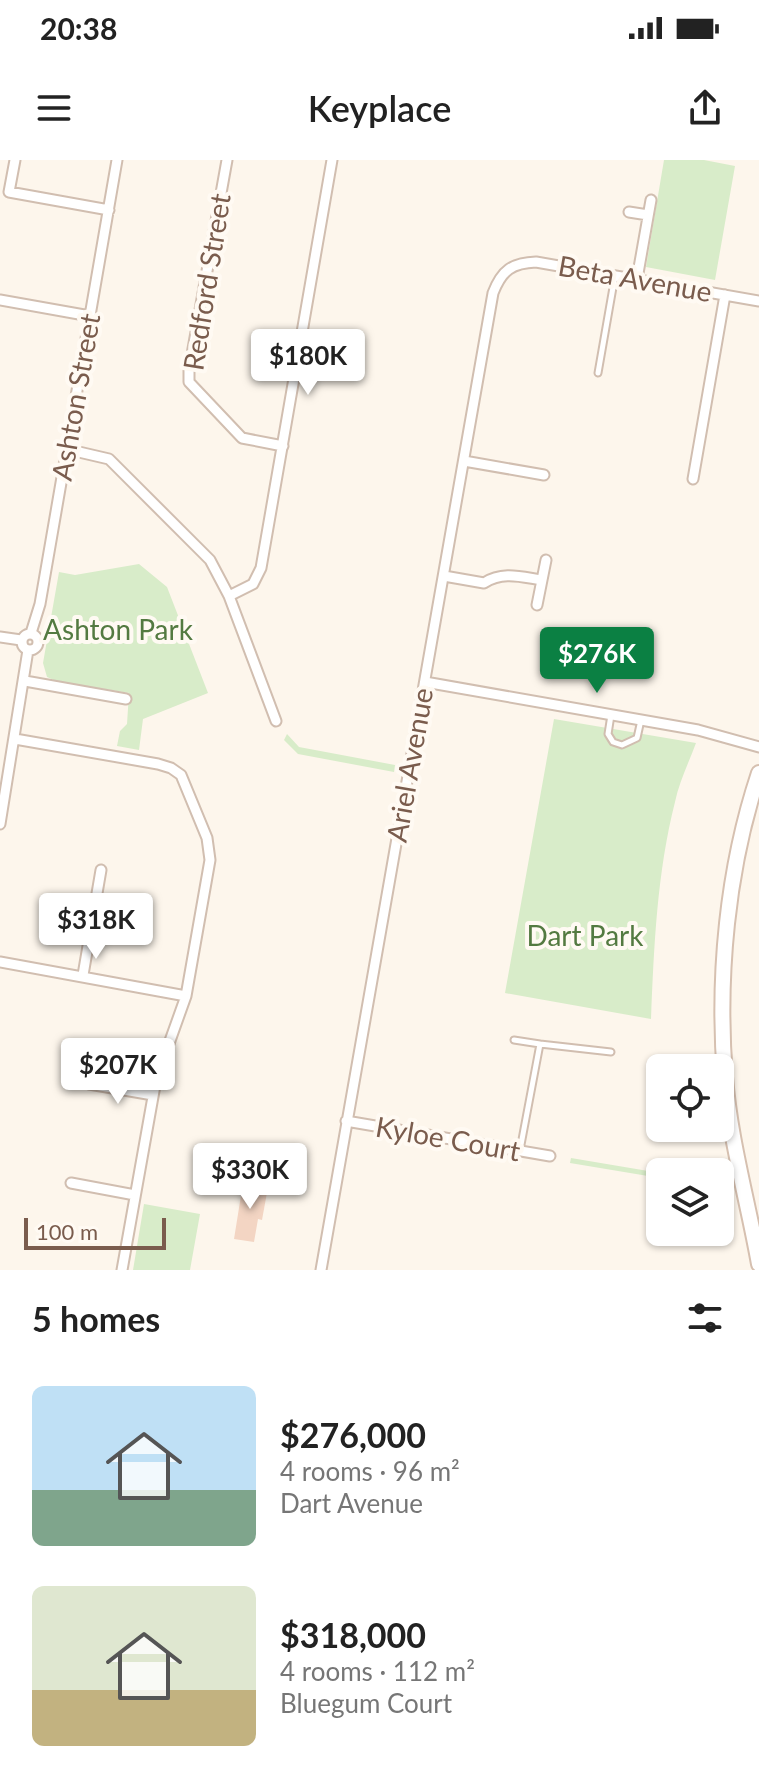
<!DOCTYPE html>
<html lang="en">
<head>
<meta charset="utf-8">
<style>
  body { margin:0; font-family:Lato,sans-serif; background:#f6f6f6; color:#222; height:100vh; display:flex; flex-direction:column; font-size:30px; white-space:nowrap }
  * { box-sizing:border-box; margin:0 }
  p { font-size:26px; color:#767676 }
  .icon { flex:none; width:44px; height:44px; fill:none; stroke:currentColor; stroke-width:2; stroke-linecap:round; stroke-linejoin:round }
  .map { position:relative; height:1110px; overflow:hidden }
  .sheet { display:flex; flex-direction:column; background:#fff; flex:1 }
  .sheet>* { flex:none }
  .controls { position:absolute; left:646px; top:894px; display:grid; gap:16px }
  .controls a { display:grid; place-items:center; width:88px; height:88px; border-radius:12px; background:#fff; box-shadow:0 2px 6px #0004; font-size:40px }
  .scale { position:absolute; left:24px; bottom:20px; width:142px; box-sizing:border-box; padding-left:8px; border:4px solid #7a5c4d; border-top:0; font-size:22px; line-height:28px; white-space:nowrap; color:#7a5c4d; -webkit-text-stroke:6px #fffaf3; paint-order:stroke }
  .price { position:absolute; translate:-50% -68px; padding:0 18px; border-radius:8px; background:#fff; color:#222; font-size:26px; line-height:52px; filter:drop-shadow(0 2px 4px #0008) }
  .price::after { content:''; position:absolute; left:50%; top:48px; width:24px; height:18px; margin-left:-12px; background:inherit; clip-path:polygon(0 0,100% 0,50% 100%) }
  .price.current { background:#0b8043; color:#fff }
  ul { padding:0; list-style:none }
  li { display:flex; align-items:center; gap:24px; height:200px; padding:0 32px }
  li span { display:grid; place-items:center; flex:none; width:224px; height:160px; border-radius:12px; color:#555 }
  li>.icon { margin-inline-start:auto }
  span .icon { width:96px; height:96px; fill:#fffc; stroke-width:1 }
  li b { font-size:34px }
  h2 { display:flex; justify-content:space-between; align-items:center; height:96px; padding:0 32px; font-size:34px }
  .status { display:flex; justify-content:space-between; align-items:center; height:56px; padding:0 40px; background:#fff; direction:ltr }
  .status svg { height:22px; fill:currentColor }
  header { display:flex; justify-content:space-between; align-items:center; height:104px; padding:0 32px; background:#fff; font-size:36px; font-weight:600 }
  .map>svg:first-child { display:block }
  .green { fill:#d8ecc9 }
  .building { fill:#f3d5c3 }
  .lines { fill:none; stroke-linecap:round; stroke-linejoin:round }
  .lane-casing { stroke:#d1beb0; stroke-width:9 }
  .street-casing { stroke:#d1beb0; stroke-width:13 }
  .secondary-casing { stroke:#d6c0b0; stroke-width:18 }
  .lane { stroke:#fff; stroke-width:5 }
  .street { stroke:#fff; stroke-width:9 }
  .secondary { stroke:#fff; stroke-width:14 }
  .labels { text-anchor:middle; stroke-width:8; stroke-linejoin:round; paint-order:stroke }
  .street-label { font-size:28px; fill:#7a5c4d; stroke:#fffaf3 }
  .park-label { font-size:28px; fill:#537a41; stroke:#fffaf3 }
</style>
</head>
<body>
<div class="status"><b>20:38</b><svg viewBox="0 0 49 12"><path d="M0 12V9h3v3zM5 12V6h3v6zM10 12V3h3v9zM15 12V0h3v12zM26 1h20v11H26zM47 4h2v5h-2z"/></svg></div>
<header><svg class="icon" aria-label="menu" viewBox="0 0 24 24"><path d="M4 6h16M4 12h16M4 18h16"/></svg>Keyplace<svg class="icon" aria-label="share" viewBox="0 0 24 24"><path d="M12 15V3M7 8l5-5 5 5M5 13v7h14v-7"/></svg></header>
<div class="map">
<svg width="759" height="1110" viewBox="0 0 759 1110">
  <rect width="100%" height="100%" fill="#fdf6ec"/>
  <path class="green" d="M664,0H704L735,6L715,120L646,107Z
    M139,404L167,427L208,533L143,559L139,590L117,586L120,571L127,564L129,533L56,521L47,517L43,503L59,412L75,415Z
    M554,559L696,583C689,602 679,622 675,642C657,713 654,786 651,859L505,833Z
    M287,574L299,587L395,605L394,612L298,594L284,580Z
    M571,998L660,1013V1018L570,1003Z
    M144,1044L200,1054L190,1110H133Z"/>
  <path class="building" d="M243,1023L268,1027L262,1060L258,1059L254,1082L234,1079Z"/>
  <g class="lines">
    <g class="lane-casing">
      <path id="lane" d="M598,213L615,116
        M611,555L608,574L613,582L622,585L637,578L641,560
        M514,880L540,884L520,990
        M540,884L611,892"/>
    </g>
    <g class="street-casing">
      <path id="street" d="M15,0L9,32L109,50
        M227,0L189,211V222L242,278L283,286
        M629,52L648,55
        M637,119L651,40
        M0,140L90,156
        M66,289L109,299L210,400L229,436L276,561
        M464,301L544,315
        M693,319L725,135
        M444,416L484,423C503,411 521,417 542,420
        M229,436L253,424L261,408L332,0
        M537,445L546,400
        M31,473L40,444L117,0
        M22 482a8 8 0 1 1 16 0a8 8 0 1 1-16 0Z
        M0,477L21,480
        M25,521L126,539
        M425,522L698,570L759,587
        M15,579L158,604L171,608L181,615L207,678L210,700L186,836L156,920L122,1110
        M0,664L28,490
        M0,802L186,836
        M83,815L101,710
        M89,924L153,935
        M346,961L550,996
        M71,1023L135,1035
        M321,1110L493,133C502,110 512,103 536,102L759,141"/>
    </g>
    <g class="secondary-casing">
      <path id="secondary" d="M759,613C727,709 717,817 725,917C730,980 748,1042 759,1104"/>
    </g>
    <use href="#lane" class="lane"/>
    <use href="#street" class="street"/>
    <use href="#secondary" class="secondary"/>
  </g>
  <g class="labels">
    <g class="street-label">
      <text transform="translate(635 119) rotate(10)" y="10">Beta Avenue</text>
      <text transform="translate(207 122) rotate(-81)" y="10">Redford Street</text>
      <text transform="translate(76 237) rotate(-80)" y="10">Ashton Street</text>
      <text transform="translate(410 605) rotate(-80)" y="10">Ariel Avenue</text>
      <text transform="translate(448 979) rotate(10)" y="10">Kyloe Court</text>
    </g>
    <g class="park-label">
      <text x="118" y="480">Ashton Park</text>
      <text x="585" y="786">Dart Park</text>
    </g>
  </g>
</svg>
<div class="controls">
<a><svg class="icon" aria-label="locate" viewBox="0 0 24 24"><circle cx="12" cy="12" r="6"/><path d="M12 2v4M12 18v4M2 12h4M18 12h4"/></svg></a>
<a><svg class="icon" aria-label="layers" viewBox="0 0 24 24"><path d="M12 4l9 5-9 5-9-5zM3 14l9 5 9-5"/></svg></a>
</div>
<div class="scale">100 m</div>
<b class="price" style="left:308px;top:237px">$180K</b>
<b class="price current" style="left:597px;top:535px">$276K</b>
<b class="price" style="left:96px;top:801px">$318K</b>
<b class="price" style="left:118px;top:946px">$207K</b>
<b class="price" style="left:250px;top:1051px">$330K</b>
</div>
<section class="sheet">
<h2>5 homes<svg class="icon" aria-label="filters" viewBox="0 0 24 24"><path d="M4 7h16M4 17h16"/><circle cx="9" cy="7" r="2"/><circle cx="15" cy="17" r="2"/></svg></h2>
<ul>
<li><span style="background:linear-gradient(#bfe0f5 65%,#7fa58c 0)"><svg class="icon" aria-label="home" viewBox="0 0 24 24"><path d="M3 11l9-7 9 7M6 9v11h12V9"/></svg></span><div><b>$276,000</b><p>4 rooms · 96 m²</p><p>Dart Avenue</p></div></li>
<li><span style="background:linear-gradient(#dfe7d0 65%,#c2b280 0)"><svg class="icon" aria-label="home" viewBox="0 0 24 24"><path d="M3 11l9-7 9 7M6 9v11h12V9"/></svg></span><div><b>$318,000</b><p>4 rooms · 112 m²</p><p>Bluegum Court</p></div></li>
</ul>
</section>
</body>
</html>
